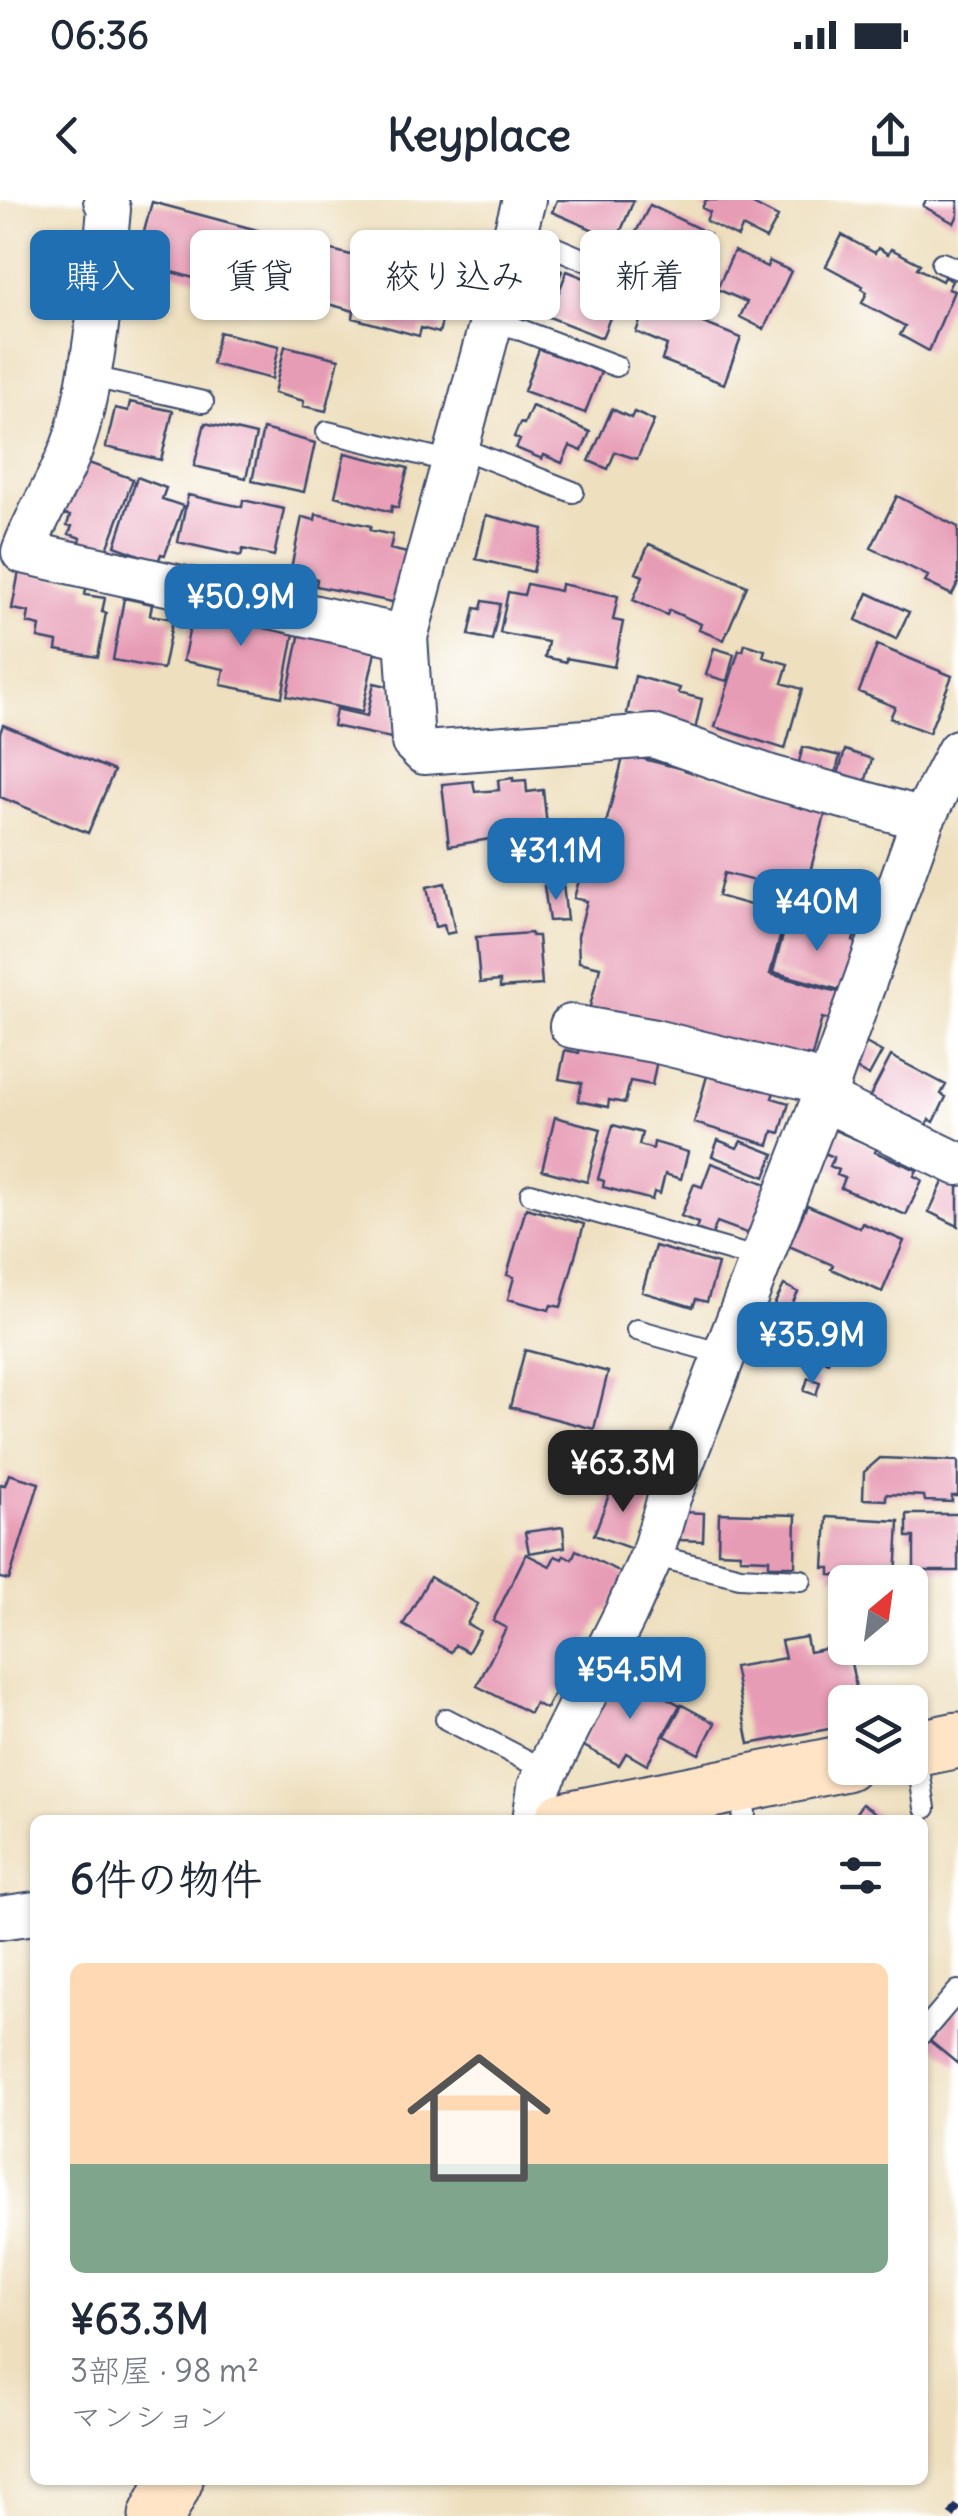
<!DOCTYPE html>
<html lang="ja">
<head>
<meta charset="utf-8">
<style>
  body { margin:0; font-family:Delius,"Klee One",sans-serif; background:#f2f2f3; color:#1f2937; height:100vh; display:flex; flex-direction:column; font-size:38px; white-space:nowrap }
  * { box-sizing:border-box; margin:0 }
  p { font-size:32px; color:#747a83 }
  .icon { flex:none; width:55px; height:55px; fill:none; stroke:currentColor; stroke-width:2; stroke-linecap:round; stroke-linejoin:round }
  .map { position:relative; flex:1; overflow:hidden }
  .drawer { position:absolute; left:30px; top:1615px; width:898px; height:670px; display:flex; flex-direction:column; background:#fff; border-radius:15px; box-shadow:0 2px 8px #0004 }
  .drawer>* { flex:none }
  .top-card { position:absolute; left:30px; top:30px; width:900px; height:90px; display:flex; gap:20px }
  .needle { width:65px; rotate:29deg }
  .tools { position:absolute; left:828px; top:1365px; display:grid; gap:20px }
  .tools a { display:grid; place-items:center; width:100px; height:100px; border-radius:15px; background:#fff; box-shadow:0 2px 8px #0004; font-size:50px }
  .price { position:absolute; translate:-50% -85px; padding:0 22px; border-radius:20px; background:#1f6fb2; color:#fff; font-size:32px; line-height:65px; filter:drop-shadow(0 2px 5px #0008) }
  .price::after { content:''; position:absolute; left:50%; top:60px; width:30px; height:22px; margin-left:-15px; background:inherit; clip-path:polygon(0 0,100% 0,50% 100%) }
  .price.active { background:#222; color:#fff }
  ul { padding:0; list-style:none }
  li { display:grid; align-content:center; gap:20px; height:530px; padding:0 40px }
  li+li { border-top:2px solid #e0e1e3 }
  li span { display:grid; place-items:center; height:310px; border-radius:15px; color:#555 }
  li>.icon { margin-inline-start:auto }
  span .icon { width:180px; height:180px; fill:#fffc; stroke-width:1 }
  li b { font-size:42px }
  h2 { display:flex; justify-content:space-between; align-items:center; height:120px; padding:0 40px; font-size:42px }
  .pill { padding:0 35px; border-radius:15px; background:#fff; box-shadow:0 2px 8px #0004; font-size:35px; line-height:90px }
  .pill.active { background:#1f6fb2; color:#fff }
  .status { display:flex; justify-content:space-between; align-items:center; height:70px; padding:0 50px; background:#fff; direction:ltr }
  .status svg { height:28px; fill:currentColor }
  header { display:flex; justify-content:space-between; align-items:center; height:130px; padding:0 40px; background:#fff; font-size:45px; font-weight:800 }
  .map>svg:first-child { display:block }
  .building { fill:#e79cb5 }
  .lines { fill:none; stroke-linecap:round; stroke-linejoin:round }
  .lane-casing { stroke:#3b496c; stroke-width:24 }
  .street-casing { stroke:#3b496c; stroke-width:46 }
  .secondary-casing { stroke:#3b496c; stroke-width:59 }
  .lane { stroke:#fff; stroke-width:20 }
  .street { stroke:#fff; stroke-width:42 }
  .secondary { stroke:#ffe4c6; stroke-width:55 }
  .rail { stroke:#1b2f5e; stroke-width:8; stroke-dasharray:15 8; stroke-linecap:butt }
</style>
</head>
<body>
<div class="status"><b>06:36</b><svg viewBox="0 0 49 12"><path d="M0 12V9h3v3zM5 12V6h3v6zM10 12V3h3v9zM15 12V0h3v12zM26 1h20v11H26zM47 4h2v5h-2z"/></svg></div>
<header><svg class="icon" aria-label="back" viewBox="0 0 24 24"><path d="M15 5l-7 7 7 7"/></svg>Keyplace<svg class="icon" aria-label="share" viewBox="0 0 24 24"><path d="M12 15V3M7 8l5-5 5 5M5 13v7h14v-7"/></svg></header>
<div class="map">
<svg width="958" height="2316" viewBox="0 0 958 2316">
  <rect width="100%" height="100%" fill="#fff"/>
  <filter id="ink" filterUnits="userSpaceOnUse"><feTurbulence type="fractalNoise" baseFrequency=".01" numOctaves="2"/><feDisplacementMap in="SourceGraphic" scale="20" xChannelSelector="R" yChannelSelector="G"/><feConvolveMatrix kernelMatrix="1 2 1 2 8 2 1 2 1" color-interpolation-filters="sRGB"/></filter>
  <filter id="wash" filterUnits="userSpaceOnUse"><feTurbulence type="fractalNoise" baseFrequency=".0048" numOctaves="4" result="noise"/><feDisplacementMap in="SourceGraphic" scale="40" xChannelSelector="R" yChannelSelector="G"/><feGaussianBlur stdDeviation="2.25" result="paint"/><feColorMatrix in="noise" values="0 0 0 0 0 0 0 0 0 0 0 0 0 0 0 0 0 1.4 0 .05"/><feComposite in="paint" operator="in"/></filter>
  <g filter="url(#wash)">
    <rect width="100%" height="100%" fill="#eedfbe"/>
    <g id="blocks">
      <path class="building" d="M557,0H634L617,40L552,12Z
        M706,0H745L778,17L766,39L742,27L738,37L706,21L710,12L702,8Z
        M926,0H958V15L954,23L923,6Z
        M152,2L452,82L439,133L421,128L419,136L353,118L354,111L321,102L319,110L255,93L258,85L226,77L223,86L157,68L159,59L138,54Z
        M650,5L710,34L689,77L639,53L641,47L631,42Z
        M842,35L875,53L878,48L888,54L891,49L920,64L917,68L942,81L944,77L952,81L948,89L954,91L929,151L900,135L905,126L862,103L867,92L862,89L863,86L826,66Z
        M734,51L767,67L769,61L791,71L764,129L740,117L747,102L717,89Z
        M534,57L562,71L551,95L523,82Z
        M567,71L620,92L602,138L549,117Z
        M629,92L645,98L637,119L621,112Z
        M648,101L741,138L724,184L662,160L667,145L636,132Z
        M219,132L279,146L272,179L212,164Z
        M285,146L339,159L326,211L303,206L304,201L274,193Z
        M539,149L601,172L585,213L524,191Z
        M130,202L173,211L161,260L106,247L115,208L128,211Z
        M532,206L590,232L582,251L570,246L562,263L544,255L542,259L516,248L520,240L514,237L520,223L524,224Z
        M612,209L631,218L634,212L654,221L637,259L615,252L608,269L589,261Z
        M205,223L256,235L246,278L194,266Z
        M263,229L315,243L304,292L252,281Z
        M345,253L408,268L398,308L392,306L391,312L335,296Z
        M83,261L133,279L105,355L79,345L81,338L69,334L72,326L67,325L70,316L64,314Z
        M137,277L166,288L162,299L183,306L165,355L161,354L158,362L115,346Z
        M188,295L242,307L243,300L284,309L274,356L243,349L241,356L178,342Z
        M897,296L958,327V383L952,395L925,382L928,376L871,348Z
        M316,314L371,326L370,330L393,335L390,349L407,353L397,403L316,386L317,379L290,373L302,317L315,320Z
        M486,315L543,329L533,372L476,359Z
        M649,344L747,386L724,440L699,430L701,424L669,410L667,415L633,400L643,376L636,373Z
        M19,371L87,384L85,395L105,398L102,412L106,413L98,457L56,450L57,442L38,438L40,426L27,423L29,412L12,409Z
        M527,384L560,391L561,384L618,396L613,420L623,422L614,467L566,458V462L545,457L548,442L500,433L508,392L524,395Z
        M868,393L909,412L896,439L856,420Z
        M124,398L152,404L150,415L173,419L163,469L113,460Z
        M483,401L500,404L492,440L469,435L475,408L481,409Z
        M199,405L295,428L282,497L221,485L224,469L183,461L193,412L198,413Z
        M301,427L377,443L362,512L287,496Z
        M745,444L765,450L763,457L788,464L782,483L802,489L785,549L715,527L739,450L743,451Z
        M877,445L952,476L929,533L890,518L895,507L859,492Z
        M714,448L734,454L727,481L706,475Z
        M635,476L680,488L678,493L702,499L695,530L627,513Z
        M374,483L392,487L395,517L391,538L333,526L336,509L367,516Z
        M3,525L114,571L88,633L0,597V533Z
        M803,547L840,556L834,579L797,569Z
        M845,550L872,559L864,586L837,578Z
        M624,554L780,594L826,611L805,691L792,688V691L724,673L718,696L786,715L770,774L842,793L834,821L822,818L812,856L807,855L803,869L589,810L600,767L579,762L578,736L587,701L574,698L584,663L595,666Z
        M513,578V581L526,580L527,592L543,590L551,661L516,665L513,635L449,646L442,584L473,581L475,592L499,590L498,580Z
        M445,683L455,732L446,734L444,725L435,727L427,687Z
        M563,684L567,720L549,721L544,686Z
        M788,716L856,733L853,741L860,743L847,792L773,772Z
        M531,733L532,736H538L542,785L500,788V781L480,783L476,737Z
        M864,842L882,852L869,876L851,866Z
        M580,845L657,860L652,885L630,881L625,903L609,900L608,907L578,901L582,883L559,879L565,850L579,853Z
        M891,856L946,885L941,894L946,897L934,922L929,919L927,925L911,917L906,925L866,904Z
        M708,872L774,892L772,898L789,903L780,933L773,931L769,945L694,923Z
        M555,917L601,929L587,982L542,970Z
        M613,925L642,933L639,945L653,949L654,942L688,952L681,979L665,974L660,994L654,992L652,1000L603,987L604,981L598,979Z
        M832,929L877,948L875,952L917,970L914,976L922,980L906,1015L841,988L845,978L837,975L839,970L830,966L834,957L822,952Z
        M718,940L737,948L741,941L774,954L765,977L712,956Z
        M711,963L772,986L752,1035L717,1022L712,1035L696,1029L698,1023L681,1016L694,984L702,987Z
        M945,978L958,985V1026L929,1012Z
        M807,1005L860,1028L862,1023L904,1041L882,1092L831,1069L833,1065L789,1046Z
        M526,1008L584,1024L561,1107L551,1105L549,1110L508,1099L514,1077L507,1075Z
        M655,1046L718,1064L707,1102L696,1099L693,1107L642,1092Z
        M784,1085L798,1092L786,1116L772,1109Z
        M770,1115L836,1143L828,1162L809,1153L805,1162L759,1143Z
        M525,1150L608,1172L594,1229L510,1207Z
        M808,1178L820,1182L816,1195L804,1191Z
        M880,1258L958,1261V1296H952V1302L925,1301L924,1296L886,1294V1300L863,1299L864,1272Z
        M622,1267L658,1281L653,1295L617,1280Z
        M9,1274L39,1283L9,1380L0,1378V1284L5,1285Z
        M614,1281L653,1296L632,1349L594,1335Z
        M681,1312L704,1313L703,1341L680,1340Z
        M719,1313L796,1315L795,1366H769V1359L740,1358V1353L718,1352Z
        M907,1314H958V1371H914V1337H907Z
        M827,1317L899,1321L896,1379H891V1382H861V1377L830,1375V1368H824Z
        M563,1327L565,1347L529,1353L525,1332Z
        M576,1350L626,1375L608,1411L604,1409L563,1492L556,1489L546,1509L535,1503L530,1513L477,1486L506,1428L493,1421L526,1354L550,1366L555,1356L562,1359L564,1355L572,1359Z
        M430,1377L478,1404L467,1424L480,1431L468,1452L455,1445L451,1452L403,1425Z
        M806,1437L809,1452L845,1445L848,1448L859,1502H845V1526L749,1544L734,1467L785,1458L781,1441Z
        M618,1472L680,1505L647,1565L626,1553L619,1565L580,1544Z
        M682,1505L715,1523L699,1554L665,1536Z
        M862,1604L887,1620H851Z
        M958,1807V1864L930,1841Z"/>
    </g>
  </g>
  <g filter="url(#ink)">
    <use href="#blocks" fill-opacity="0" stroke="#3b496c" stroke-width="2.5"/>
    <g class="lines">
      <g class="lane-casing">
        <path id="lane" d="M516,31L670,96
          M942,63L958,69
          M492,119L616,166
          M88,176L203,202
          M327,232L453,262
          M458,247L573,292
          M531,994L763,1060
          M637,1130L723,1154
          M652,1355L740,1377L801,1380
          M446,1519L547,1571
          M916,1551L925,1608
          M742,1620L745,1614L743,1586
          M922,1833L958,1791"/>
      </g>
      <g class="street-casing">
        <path id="street" d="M105,0L109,9C102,83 96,160 77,232C65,274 38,310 23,352L406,437
          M524,0L406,437L413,542L424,553L653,536L771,577L923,619
          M571,826L654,841L829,884
          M823,899L958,964
          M534,1620L539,1587L626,1413L652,1355L669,1298L823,899L923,619L958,551
          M0,1718L35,1713"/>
      </g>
      <g class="secondary-casing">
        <path id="secondary" d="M910,1550L958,1540
          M563,1620L845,1563
          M157,2316L175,2280"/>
      </g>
      <use href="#lane" class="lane"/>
      <use href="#street" class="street"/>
      <use href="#secondary" class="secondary"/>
      <path class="rail" d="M951,2316L958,2306"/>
    </g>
  </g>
</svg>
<div class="tools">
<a><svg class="needle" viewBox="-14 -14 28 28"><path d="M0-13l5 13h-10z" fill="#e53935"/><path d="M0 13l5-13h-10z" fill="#747a83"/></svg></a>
<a><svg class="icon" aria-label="layers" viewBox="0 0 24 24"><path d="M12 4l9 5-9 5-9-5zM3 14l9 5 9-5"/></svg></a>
</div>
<b class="price" style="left:241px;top:449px">¥50.9M</b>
<b class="price" style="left:556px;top:703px">¥31.1M</b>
<b class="price" style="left:817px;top:754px">¥40M</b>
<b class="price" style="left:812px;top:1187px">¥35.9M</b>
<b class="price active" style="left:623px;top:1315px">¥63.3M</b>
<b class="price" style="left:630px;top:1522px">¥54.5M</b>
<div class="top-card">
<a class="pill active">購入</a>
<a class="pill">賃貸</a>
<a class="pill">絞り込み</a>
<a class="pill">新着</a>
</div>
<section class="drawer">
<h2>6件の物件<svg class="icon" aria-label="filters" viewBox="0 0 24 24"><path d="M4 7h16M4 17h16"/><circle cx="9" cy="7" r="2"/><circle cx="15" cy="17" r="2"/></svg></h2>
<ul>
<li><span style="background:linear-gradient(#ffd9b3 65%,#7fa58c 0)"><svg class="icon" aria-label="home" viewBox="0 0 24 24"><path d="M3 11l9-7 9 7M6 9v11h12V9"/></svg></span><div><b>¥63.3M</b><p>3部屋 · 98 m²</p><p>マンション</p></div></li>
</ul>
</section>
</div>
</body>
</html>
